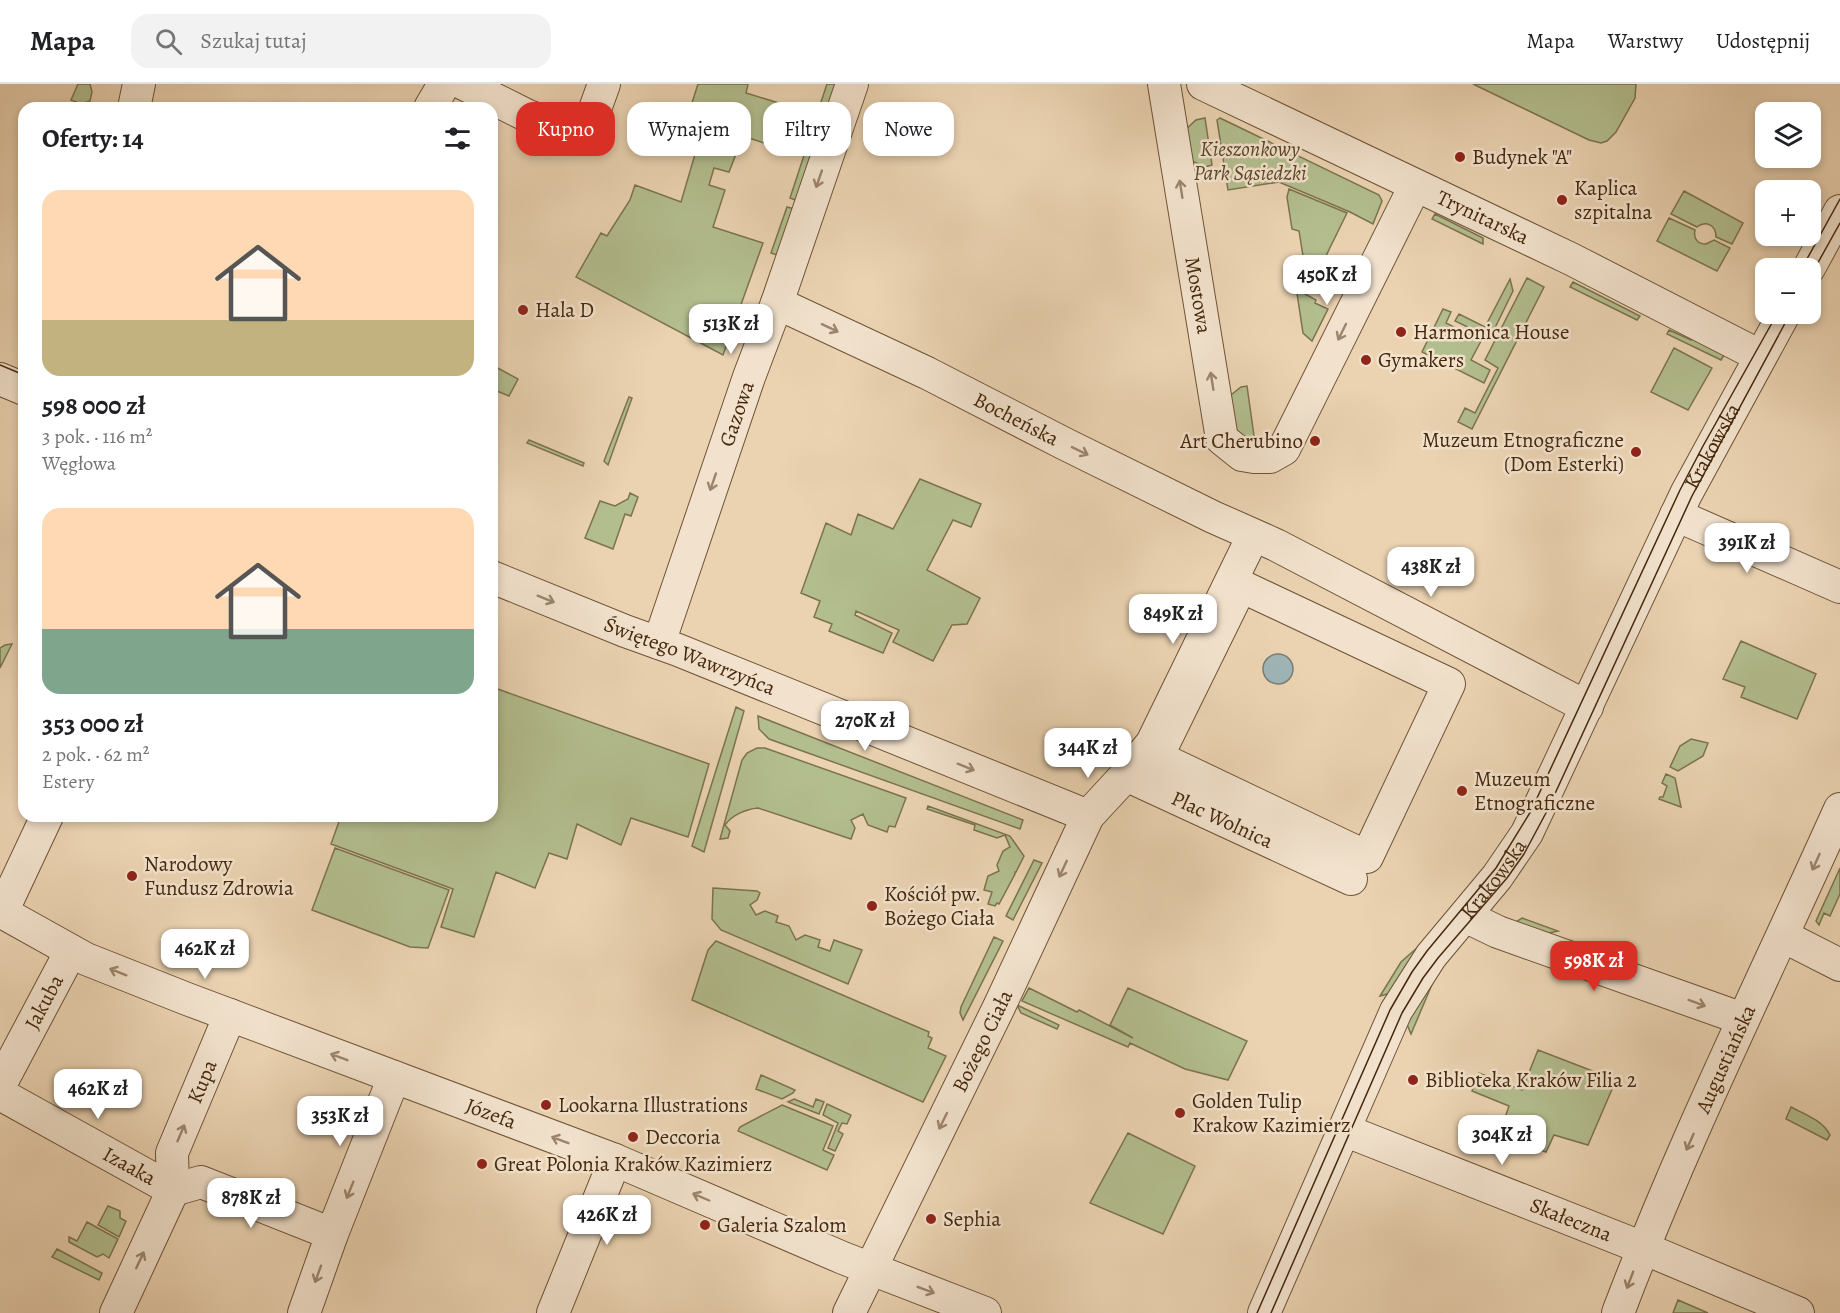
<!DOCTYPE html>
<html lang="pl">
<head>
<meta charset="utf-8">
<style>
  body { margin:0; font-family:Alegreya,serif; background:#f2f2f2; color:#202124; height:100vh; display:flex; flex-direction:column; font-size:22px; white-space:nowrap }
  * { box-sizing:border-box; margin:0 }
  p { font-size:20px; color:#757577 }
  .icon { flex:none; width:33px; height:33px; fill:none; stroke:currentColor; stroke-width:2; stroke-linecap:round; stroke-linejoin:round }
  .map { position:relative; flex:1; overflow:hidden }
  .details { position:absolute; left:18px; top:18px; width:480px; height:720px; display:flex; flex-direction:column; background:#fff; border-radius:18px; box-shadow:0 3px 9px #0003 }
  .details>* { flex:none }
  .top-card { position:absolute; left:516px; top:18px; width:570px; height:54px; display:flex; gap:12px }
  .buttons { position:absolute; left:1755px; top:18px; display:grid; gap:12px }
  .buttons a { display:grid; place-items:center; width:66px; height:66px; border-radius:12px; background:#fff; box-shadow:0 3px 9px #0003; font-size:30px }
  .price { position:absolute; translate:-50% -51px; padding:0 14px; border-radius:12px; background:#fff; color:#222; font-size:20px; line-height:39px; filter:drop-shadow(0 2px 3px #0008) }
  .price::after { content:''; position:absolute; left:50%; top:36px; width:18px; height:14px; margin-left:-9px; background:inherit; clip-path:polygon(0 0,100% 0,50% 100%) }
  .price.selected { background:#d93025; color:#fff }
  ul { padding:0; list-style:none }
  li { display:grid; align-content:center; gap:12px; height:318px; padding:0 24px }
  li span { display:grid; place-items:center; height:186px; border-radius:18px; color:#555 }
  li>.icon { margin-inline-start:auto }
  span .icon { width:108px; height:108px; fill:#fffc; stroke-width:1 }
  li b { font-size:26px }
  h2 { display:flex; justify-content:space-between; align-items:center; height:72px; padding:0 24px; font-size:26px }
  .tag { padding:0 21px; border-radius:18px; background:#fff; box-shadow:0 3px 9px #0003; font-size:21px; line-height:54px }
  .tag.selected { background:#d93025; color:#fff }
  header { display:flex; align-items:center; gap:36px; box-sizing:border-box; height:84px; padding:0 30px; background:#fff; border-bottom:2px solid #e0e0e0 }
  header strong { font-size:28px }
  nav { display:flex; gap:33px; margin-inline-start:auto; font-size:21px }
  .search { width:420px; height:54px; background:#f2f2f2; display:flex; align-items:center; gap:15px; box-sizing:border-box; padding:0 21px; border-radius:18px; color:#757577; font-size:22px }
  .map>svg:first-child { display:block }
  .green { fill:#b3be8f; stroke:#7c734e; stroke-width:1.5 }
  .water { fill:#9eb5b7; stroke:#7a7d73; stroke-width:1.5 }
  .lines { fill:none; stroke-linecap:round; stroke-linejoin:round }
  .minor-casing { stroke:#6e5336; stroke-width:34 }
  .minor { stroke:#f2e2cd; stroke-width:32 }
  .tram { stroke:#45280c; stroke-width:1.5 }
  .oneway { stroke:#9c856c }
  .poi-dot { fill:#8f2418; stroke:#f2e2cd; stroke-width:2 }
  .labels { text-anchor:middle; stroke-width:5; stroke-linejoin:round; paint-order:stroke }
  .park-label { font-size:21px; font-style:italic; fill:#5b4626; stroke:#f2e2cd }
  .poi-label { font-size:21px; fill:#45280c; stroke:#f2e2cd; text-anchor:start }
  .street-label { font-size:21px; fill:#45280c; stroke:#f2e2cd }
</style>
</head>
<body>
<header>
<strong>Mapa</strong>
<div class="search"><svg class="icon" aria-label="search" viewBox="0 0 24 24"><circle cx="10" cy="10" r="6"/><path d="M15 15l6 6"/></svg>Szukaj tutaj</div>
<nav><a>Mapa</a><a>Warstwy</a><a>Udostępnij</a></nav>
</header>
<div class="map">
<svg width="1840" height="1229" viewBox="0 0 1840 1229">
  <rect width="100%" height="100%" fill="#ebd3b2"/>
  <filter id="stains"><feTurbulence type="fractalNoise" baseFrequency=".00333" numOctaves="4"/><feColorMatrix values="0 0 0 0 .2 0 0 0 0 .09 0 0 0 0 .02 0 0 0 .5 -.17"/></filter>
  <radialGradient id="worn" r=".72"><stop offset=".6" stop-color="#630" stop-opacity="0"/><stop offset="1" stop-color="#630" stop-opacity=".3"/></radialGradient>
  <path class="green" d="M78,0H90L92,8L90,17L81,20L71,16Z
    M698,0H748L746,9L805,27L791,68L743,52L729,88L714,84L709,101L725,106L713,143L763,159L723,271L576,193L601,149L607,152L630,116L635,101L681,118L701,50L684,44Z
    M827,0H838L826,36L816,33Z
    M1473,0H1636L1635,14L1616,48L1607,57L1601,59L1589,56Z
    M1205,34L1212,81L1205,83L1188,75L1185,46L1196,36Z
    M1220,34L1379,111L1382,117L1373,140L1350,128L1279,98L1228,106L1217,36Z
    M814,41L823,44L798,117L790,114Z
    M1289,105L1347,129L1322,180L1304,178L1299,147L1292,145L1287,113Z
    M1684,107L1743,139L1732,160L1716,153C1716,141 1706,136 1697,143L1671,130Z
    M787,123L795,125L780,172L771,169Z
    M1435,130L1483,154V160L1432,135Z
    M1669,134L1695,146C1693,155 1698,160 1706,160L1714,156L1730,164L1717,187L1657,157Z
    M1527,194L1544,203L1472,345L1458,338L1465,324L1475,329L1498,284L1485,276Z
    M1510,195L1513,207L1490,254L1455,237L1459,230L1485,243Z
    M1295,196H1312L1305,210L1316,216L1315,219L1328,225L1312,257L1303,249Z
    M1573,198L1640,232L1637,236L1570,203Z
    M1443,225L1451,228L1446,239L1481,257L1471,276L1490,286L1484,299L1422,268Z
    M1669,246L1691,256L1703,253L1727,266L1721,276L1667,250Z
    M1674,264L1712,284L1688,326L1651,308Z
    M492,281L518,295L509,312L492,305Z
    M1247,302L1255,359C1230,355 1231,336 1226,315L1241,303Z
    M629,313L632,314L608,381L604,377Z
    M529,356L584,379L583,382L527,359Z
    M920,395L981,420L971,443L953,436L927,486L980,514L967,540L952,541L933,577L893,558L899,546L856,527L855,531L892,549L883,569L829,547L832,540L814,533L820,517L801,509L826,439L851,451L858,430L893,445Z
    M630,409L638,413L631,432L625,430L613,465L585,454L600,417L615,422L628,415Z
    M1741,557L1816,590L1797,635L1741,613L1745,603L1723,595Z
    M12,560L0,584V564L5,561Z
    M492,603L709,680L688,753L631,734L621,761L577,740L567,775L549,769L535,804L496,788L474,853L441,843L453,805L331,760L341,732H492Z
    M736,623L744,627L704,768L692,762Z
    M758,632L1023,736L1020,745L769,655L759,645Z
    M1691,655L1708,659L1703,672L1678,687L1670,683L1680,662Z
    M757,664H765L906,714L895,743L889,742L887,748L868,741L863,730L851,736L855,744L851,755L758,724C746,725 732,731 725,741L730,747L728,754L720,755L742,676L747,669Z
    M1666,690L1675,694L1681,723L1659,715L1660,713H1663L1667,702L1662,699Z
    M928,722L1010,752L1024,772L1016,788H1015V790L999,820L997,819L995,822L988,820L992,808L984,806L988,792L999,787L997,781L1003,767L1010,763L1005,751L997,754L974,746L975,741L927,725Z
    M335,764L449,806L428,864L410,863L312,826Z
    M1034,776L1042,779L1013,836L1006,832Z
    M1840,784V810L1830,832L1824,829L1819,841L1816,837Z
    M713,804L757,807L760,809L757,816L750,821L756,831L765,827L778,832L776,838L789,842L796,856L805,851L820,856L818,863L830,867L834,856L862,866L848,900L721,846L712,835Z
    M1522,834L1558,847L1540,851L1511,841Z
    M994,853L1003,857L963,936L960,929L961,923Z
    M1426,856L1391,909L1380,912L1401,878Z
    M716,857L929,948L928,952L932,954L928,964L946,972L923,1018L692,916L708,866Z
    M1439,884L1411,950L1406,938Z
    M1029,904L1077,928L1079,926L1133,954L1110,941L1128,904L1247,957L1228,996L1185,985L1130,959L1128,963L1022,917Z
    M1017,921L1059,941L1057,945L1021,929Z
    M1538,966L1616,996L1588,1061L1554,1051L1546,1068L1499,1051L1509,1022L1472,1007L1479,989L1522,1006Z
    M761,991L795,1006L793,1009L782,1015L756,1005Z
    M794,1015L813,1023L816,1015L824,1018L819,1030L788,1018Z
    M827,1020L851,1031L847,1040L842,1039L838,1047L843,1050L835,1067L828,1064L838,1039L823,1031Z
    M782,1021L833,1042L823,1066L834,1071L827,1086L738,1047L740,1043Z
    M1791,1023C1806,1031 1822,1036 1830,1051L1827,1056L1786,1035Z
    M1128,1049L1195,1082L1163,1150L1090,1119Z
    M108,1122L120,1127V1134L126,1137L119,1153L98,1141Z
    M87,1138L118,1155L109,1174L103,1170L97,1173L69,1158V1153L77,1157Z
    M57,1165L102,1189L99,1196L52,1173Z
    M1678,1216L1708,1229H1673Z"/>
  <path class="water" d="M1263 585a15 15 0 1 1 30 0a15 15 0 1 1-30 0Z"/>
  <g class="lines">
    <g class="minor-casing">
      <g id="minor">
        <path d="M464,0L528,32L585,53L604,0"/>
        <path id="s1" d="M1164,0L1222,355L1242,371L1254,373H1270L1284,365L1415,102"/>
        <path id="s2" d="M1203,0L1571,175L1760,272"/>
        <path d="M134,24L139,0"/>
        <path d="M430,24L444,0"/>
        <path d="M1809,184L1840,127"/>
        <path id="s3" d="M777,219L927,289L1065,360L1213,433L1276,461L1587,623"/>
        <path d="M0,295L24,305"/>
        <path d="M1676,431L1840,503"/>
        <path id="s4" d="M492,493L625,547L678,566L1088,732"/>
        <path d="M1241,502L1449,600L1367,773L1157,673Z"/>
        <path id="s5" d="M659,559L749,293L777,219L852,0"/>
        <path id="s6" d="M1126,691L1351,795"/>
        <path id="s7" d="M0,827L86,875L187,915L615,1076L843,1174L985,1229"/>
        <path d="M2,828L47,732"/>
        <path d="M1465,832L1498,848L1743,935"/>
        <path d="M1783,852L1840,881"/>
        <path id="s8" d="M0,1001L71,867"/>
        <path id="s9" d="M0,1010L173,1106L201,1098L332,1150"/>
        <path id="s10" d="M1344,1046L1643,1164L1798,1229"/>
        <path id="s11" d="M116,1229L173,1106L172,1069L230,931"/>
        <path d="M304,1229L332,1150L394,993"/>
        <path d="M553,1229L615,1076"/>
        <path id="s12" d="M849,1229L999,923L1088,732L1126,691L1152,659L1253,452"/>
        <path id="s13" d="M1264,1229L1396,927L1431,872L1497,793L1527,749L1686,410L1784,230"/>
        <path id="s14" d="M1618,1229C1683,1057 1765,892 1840,725"/>
      </g>
    </g>
    <use href="#minor" class="minor"/>
    <path class="tram" d="M1802,184L1840,115
      M1810,193L1840,139
      M0,281L24,291
      M1257,1229L1390,926L1412,888L1427,867L1496,784L1531,727L1680,406L1703,362L1777,230
      M1271,1229L1402,929L1423,894L1438,874L1507,794L1524,770L1547,727L1692,412L1790,230"/>
  </g>
  <defs><path id="oneway-shaft" d="M-6 0H5M1.5-3L5.5 0L1.5 3" fill="none" stroke-width="1.6" stroke-linecap="round" stroke-linejoin="round" transform="scale(1.5)"/></defs>
  <g class="oneway">
    <use href="#oneway-shaft" transform="translate(819 95) rotate(109)"/>
    <use href="#oneway-shaft" transform="translate(1181 105) rotate(-99)"/>
    <use href="#oneway-shaft" transform="translate(830 244) rotate(25)"/>
    <use href="#oneway-shaft" transform="translate(1342 248) rotate(116)"/>
    <use href="#oneway-shaft" transform="translate(1212 297) rotate(-99)"/>
    <use href="#oneway-shaft" transform="translate(1080 367) rotate(26)"/>
    <use href="#oneway-shaft" transform="translate(713 398) rotate(109)"/>
    <use href="#oneway-shaft" transform="translate(546 515) rotate(22)"/>
    <use href="#oneway-shaft" transform="translate(966 683) rotate(22)"/>
    <use href="#oneway-shaft" transform="translate(1816 778) rotate(114)"/>
    <use href="#oneway-shaft" transform="translate(1063 785) rotate(115)"/>
    <use href="#oneway-shaft" transform="translate(118 888) rotate(-158)"/>
    <use href="#oneway-shaft" transform="translate(1697 919) rotate(20)"/>
    <use href="#oneway-shaft" transform="translate(339 973) rotate(-159)"/>
    <use href="#oneway-shaft" transform="translate(943 1037) rotate(116)"/>
    <use href="#oneway-shaft" transform="translate(181 1049) rotate(-67)"/>
    <use href="#oneway-shaft" transform="translate(560 1056) rotate(-159)"/>
    <use href="#oneway-shaft" transform="translate(1690 1058) rotate(114)"/>
    <use href="#oneway-shaft" transform="translate(350 1106) rotate(112)"/>
    <use href="#oneway-shaft" transform="translate(701 1113) rotate(-157)"/>
    <use href="#oneway-shaft" transform="translate(140 1176) rotate(-65)"/>
    <use href="#oneway-shaft" transform="translate(318 1190) rotate(110)"/>
    <use href="#oneway-shaft" transform="translate(1630 1196) rotate(111)"/>
    <use href="#oneway-shaft" transform="translate(926 1206) rotate(21)"/>
  </g>
  <g class="poi-dot">
    <circle cx="1460" cy="73" r="6"/>
    <circle cx="1562" cy="116" r="6"/>
    <circle cx="523" cy="226" r="6"/>
    <circle cx="1401" cy="248" r="6"/>
    <circle cx="1366" cy="276" r="6"/>
    <circle cx="1315" cy="357" r="6"/>
    <circle cx="1636" cy="368" r="6"/>
    <circle cx="1462" cy="707" r="6"/>
    <circle cx="132" cy="792" r="6"/>
    <circle cx="872" cy="822" r="6"/>
    <circle cx="1413" cy="996" r="6"/>
    <circle cx="546" cy="1021" r="6"/>
    <circle cx="1180" cy="1029" r="6"/>
    <circle cx="633" cy="1053" r="6"/>
    <circle cx="482" cy="1080" r="6"/>
    <circle cx="931" cy="1135" r="6"/>
    <circle cx="705" cy="1141" r="6"/>
  </g>
  <g class="labels">
    <g class="park-label">
      <text x="1250" y="72">Kieszonkowy<tspan x="1250" dy="24">Park Sąsiedzki</tspan></text>
    </g>
    <g class="poi-label">
      <text x="1472" y="80">Budynek "A"</text>
      <text x="1574" y="111">Kaplica<tspan x="1574" dy="24">szpitalna</tspan></text>
      <text x="535" y="233">Hala D</text>
      <text x="1413" y="255">Harmonica House</text>
      <text x="1378" y="283">Gymakers</text>
      <text x="1624" y="363" text-anchor="end">Muzeum Etnograficzne<tspan x="1624" dy="24">(Dom Esterki)</tspan></text>
      <text x="1303" y="364" text-anchor="end">Art Cherubino</text>
      <text x="1474" y="702">Muzeum<tspan x="1474" dy="24">Etnograficzne</tspan></text>
      <text x="144" y="787">Narodowy<tspan x="144" dy="24">Fundusz Zdrowia</tspan></text>
      <text x="884" y="817">Kościół pw.<tspan x="884" dy="24">Bożego Ciała</tspan></text>
      <text x="1425" y="1003">Biblioteka Kraków Filia 2</text>
      <text x="1192" y="1024">Golden Tulip<tspan x="1192" dy="24">Krakow Kazimierz</tspan></text>
      <text x="558" y="1028">Lookarna Illustrations</text>
      <text x="645" y="1060">Deccoria</text>
      <text x="494" y="1087">Great Polonia Kraków Kazimierz</text>
      <text x="943" y="1142">Sephia</text>
      <text x="717" y="1148">Galeria Szalom</text>
    </g>
    <g class="street-label">
      <text dy="7" stroke="none"><textPath href="#s2" startOffset="310">Trynitarska</textPath></text>
      <text dy="7" stroke="none"><textPath href="#s1" startOffset="214">Mostowa</textPath></text>
      <text dy="7" stroke="none"><textPath href="#s5" startOffset="242">Gazowa</textPath></text>
      <text dy="7" stroke="none"><textPath href="#s3" startOffset="266">Bocheńska</textPath></text>
      <text dy="7" stroke="none"><textPath href="#s13" startOffset="980">Krakowska</textPath></text>
      <text dy="7" stroke="none"><textPath href="#s4" startOffset="213">Świętego Wawrzyńca</textPath></text>
      <text dy="7" stroke="none"><textPath href="#s6" startOffset="106">Plac Wolnica</textPath></text>
      <text dy="7" stroke="none"><textPath href="#s13" startOffset="494">Krakowska</textPath></text>
      <text dy="7" stroke="none"><textPath href="#s8" startOffset="94">Jakuba</textPath></text>
      <text dy="7" stroke="none"><textPath href="#s12" startOffset="303">Bożego Ciała</textPath></text>
      <text dy="7" stroke="none"><textPath href="#s14" startOffset="276">Augustiańska</textPath></text>
      <text dy="7" stroke="none"><textPath href="#s11" startOffset="250">Kupa</textPath></text>
      <text dy="7" stroke="none"><textPath href="#s7" startOffset="532">Józefa</textPath></text>
      <text dy="7" stroke="none"><textPath href="#s9" startOffset="148">Izaaka</textPath></text>
      <text dy="7" stroke="none"><textPath href="#s10" startOffset="244">Skałeczna</textPath></text>
    </g>
  </g>
  <rect width="100%" height="100%" filter="url(#stains)"/>
  <rect width="100%" height="100%" fill="url(#worn)"/>
</svg>
<div class="buttons">
<a><svg class="icon" aria-label="layers" viewBox="0 0 24 24"><path d="M12 4l9 5-9 5-9-5zM3 14l9 5 9-5"/></svg></a>
<a>+</a>
<a>−</a>
</div>
<b class="price" style="left:1327px;top:222px">450K zł</b>
<b class="price" style="left:731px;top:271px">513K zł</b>
<b class="price" style="left:1747px;top:490px">391K zł</b>
<b class="price" style="left:1431px;top:514px">438K zł</b>
<b class="price" style="left:1173px;top:561px">849K zł</b>
<b class="price" style="left:865px;top:668px">270K zł</b>
<b class="price" style="left:1088px;top:695px">344K zł</b>
<b class="price" style="left:205px;top:896px">462K zł</b>
<b class="price selected" style="left:1594px;top:908px">598K zł</b>
<b class="price" style="left:98px;top:1036px">462K zł</b>
<b class="price" style="left:340px;top:1063px">353K zł</b>
<b class="price" style="left:1502px;top:1082px">304K zł</b>
<b class="price" style="left:251px;top:1145px">878K zł</b>
<b class="price" style="left:607px;top:1162px">426K zł</b>
<div class="top-card">
<a class="tag selected">Kupno</a>
<a class="tag">Wynajem</a>
<a class="tag">Filtry</a>
<a class="tag">Nowe</a>
</div>
<section class="details">
<h2>Oferty: 14<svg class="icon" aria-label="filters" viewBox="0 0 24 24"><path d="M4 7h16M4 17h16"/><circle cx="9" cy="7" r="2"/><circle cx="15" cy="17" r="2"/></svg></h2>
<ul>
<li><span style="background:linear-gradient(#ffd9b3 70%,#c2b280 0)"><svg class="icon" aria-label="home" viewBox="0 0 24 24"><path d="M3 11l9-7 9 7M6 9v11h12V9"/></svg></span><div><b>598 000 zł</b><p>3 pok. · 116 m²</p><p>Węgłowa</p></div></li>
<li><span style="background:linear-gradient(#ffd9b3 65%,#7fa58c 0)"><svg class="icon" aria-label="home" viewBox="0 0 24 24"><path d="M3 11l9-7 9 7M6 9v11h12V9"/></svg></span><div><b>353 000 zł</b><p>2 pok. · 62 m²</p><p>Estery</p></div></li>
</ul>
</section>
</div>
</body>
</html>
